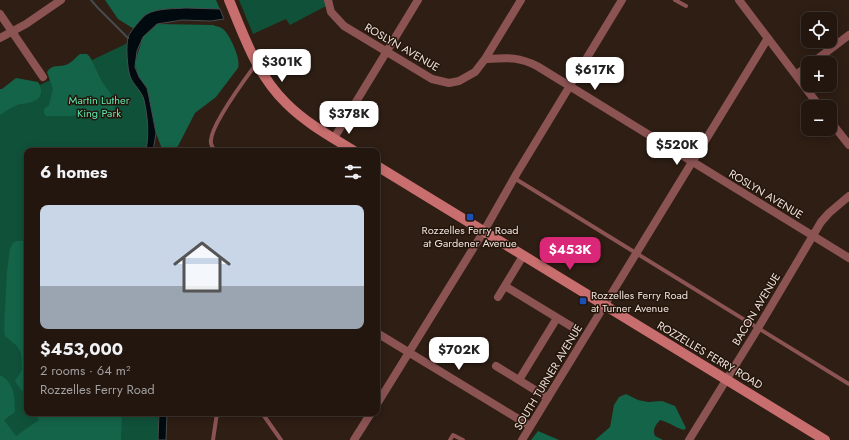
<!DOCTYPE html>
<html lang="en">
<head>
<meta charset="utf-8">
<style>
  body { margin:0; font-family:Jost,sans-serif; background:#2a1f18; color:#f1f3f6; height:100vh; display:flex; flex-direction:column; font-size:15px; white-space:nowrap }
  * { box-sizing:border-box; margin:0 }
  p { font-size:13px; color:#a29f9e }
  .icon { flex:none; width:22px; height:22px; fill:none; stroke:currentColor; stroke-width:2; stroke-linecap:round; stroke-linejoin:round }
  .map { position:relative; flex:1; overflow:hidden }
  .side { position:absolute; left:24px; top:148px; width:356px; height:268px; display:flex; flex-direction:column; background:#22160f; border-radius:8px; box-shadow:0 2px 10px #0003,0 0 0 1px #3f352f }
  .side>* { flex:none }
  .controls { position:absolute; left:801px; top:12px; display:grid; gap:8px }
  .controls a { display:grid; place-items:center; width:36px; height:36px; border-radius:8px; background:#22160f; box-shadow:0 2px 10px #0003,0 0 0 1px #3f352f; font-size:20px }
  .price { position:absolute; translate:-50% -34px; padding:0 9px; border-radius:8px; background:#fff; color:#222; font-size:13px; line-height:26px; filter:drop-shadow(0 1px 2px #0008) }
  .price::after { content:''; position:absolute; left:50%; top:24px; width:12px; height:9px; margin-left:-6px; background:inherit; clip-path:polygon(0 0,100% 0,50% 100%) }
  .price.active { background:#db2777; color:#fff }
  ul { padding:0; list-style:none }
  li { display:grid; align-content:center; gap:8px; height:212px; padding:0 16px }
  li+li { border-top:1px solid #3f352f }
  li span { display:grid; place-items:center; height:124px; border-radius:8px; color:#555 }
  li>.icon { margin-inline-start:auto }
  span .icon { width:72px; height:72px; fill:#fffc; stroke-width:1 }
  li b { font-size:17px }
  h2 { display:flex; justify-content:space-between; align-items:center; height:48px; padding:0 16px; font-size:17px }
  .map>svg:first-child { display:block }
  .green { fill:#10513a }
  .forest { fill:#146449 }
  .water { fill:#010a0f; stroke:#484b4c }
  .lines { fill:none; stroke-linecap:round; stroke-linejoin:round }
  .stream { stroke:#484b4c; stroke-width:2 }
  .lane { stroke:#8c5353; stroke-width:4 }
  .street { stroke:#8c5353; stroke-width:8 }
  .secondary { stroke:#c86e6e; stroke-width:10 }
  .transit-dot { fill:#1a4fb4; stroke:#24150b; stroke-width:1.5 }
  .labels { text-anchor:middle; stroke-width:3; stroke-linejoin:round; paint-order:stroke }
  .street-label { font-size:11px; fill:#eee2dc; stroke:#24150b }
  .park-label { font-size:11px; fill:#5fe5b1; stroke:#24150b }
  .poi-label { font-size:11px; fill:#eee2dc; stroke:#24150b }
</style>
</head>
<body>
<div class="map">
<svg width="849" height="440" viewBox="0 0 849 440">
  <rect width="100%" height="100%" fill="#2e1e14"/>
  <path class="green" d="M239,0H325L326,6L290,25L286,19L253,34Z
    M132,41L145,93L150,151H27V413H163V440H0V104Z"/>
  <path class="forest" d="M105,0H216L220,9C201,11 161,4 146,15C141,18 137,24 134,29L118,19Z
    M157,24L213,25C218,27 222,27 225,31C231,38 241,59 238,68L216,97L195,113L178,146L171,151L162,149L156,133L149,97L139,77L135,62L143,37Z
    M80,54H87L90,57L102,82L111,94L115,107L114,112L90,113L71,116H46L44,113V109L49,105L53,89L47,72C53,63 60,68 68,64C72,62 76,57 80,54Z
    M16,78L38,82C43,89 42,98 34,101C29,104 22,103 17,105C11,108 5,111 0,115V89H2Z
    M17,241H27V394L21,390L15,381L22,370V363L21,353L17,346L5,336L4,330L7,271L10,249L13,243Z
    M0,375C14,382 15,398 15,412L4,420L16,436L39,420L34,413H122L121,440H0Z
    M626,394L638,400L648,402L662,401L675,406L686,428L684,430C676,428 669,422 660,420C656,425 652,429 655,436L663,440H595L610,427L614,405L619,397Z
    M538,431L559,440H531Z"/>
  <path class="water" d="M186,8L220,9L224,19L211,21L182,20L157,24L143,37L137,51L135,67L139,77L147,88L149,97L156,133L153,151H146C149,134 148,117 144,100C142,91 133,85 130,76C127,67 126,46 128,37C129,33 143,16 147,14C158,8 174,9 186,8Z
    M159,413H167L166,440H158Z"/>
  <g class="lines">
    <path class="stream" d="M91,0L98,8L128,38"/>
    <path class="lane" d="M675,0L686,6
      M215,151C212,147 210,144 211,140C212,123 245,79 256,64
      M514,178L849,384
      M262,413L281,440
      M213,440L217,413
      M450,440L453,435L463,440"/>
    <path class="street" d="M328,0L331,12L344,26L432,79L449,83L459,81L475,72L485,59C506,58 517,56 537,66L849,258
      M739,0L820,107
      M0,14L43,77
      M0,38L26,24L61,0
      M485,59L521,0
      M812,63L849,35
      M796,75L808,66
      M830,121L849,145
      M334,138L418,0
      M505,286L574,328
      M498,297L523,256
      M377,333L530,426
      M496,366L548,398
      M519,380L557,318
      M377,404L484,231L517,173L622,0
      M354,440L371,413
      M522,440L768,38
      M689,440L754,335L821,222L829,213L849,196"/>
    <path class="secondary" d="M229,0C244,36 257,75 286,103C306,123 330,136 354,151
      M377,166L825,440"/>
  </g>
  <g class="transit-dot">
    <rect x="466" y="213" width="8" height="8" rx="2"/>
    <rect x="579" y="297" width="8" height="8" rx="2"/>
  </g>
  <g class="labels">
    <g class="street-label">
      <text transform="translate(402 47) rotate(30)" y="4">ROSLYN AVENUE</text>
      <text transform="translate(766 194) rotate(31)" y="4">ROSLYN AVENUE</text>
      <text transform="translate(756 309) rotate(-59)" y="4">BACON AVENUE</text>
      <text transform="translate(710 355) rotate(31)" y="4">ROZZELLES FERRY ROAD</text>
      <text transform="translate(548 377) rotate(-59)" y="4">SOUTH TURNER AVENUE</text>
    </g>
    <g class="park-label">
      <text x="99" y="104">Martin Luther<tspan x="99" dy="13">King Park</tspan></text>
    </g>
    <g class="poi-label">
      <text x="470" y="234">Rozzelles Ferry Road<tspan x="470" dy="13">at Gardener Avenue</tspan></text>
      <text x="591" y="299" text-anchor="start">Rozzelles Ferry Road<tspan x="591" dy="13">at Turner Avenue</tspan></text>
    </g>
  </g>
</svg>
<div class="controls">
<a><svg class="icon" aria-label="locate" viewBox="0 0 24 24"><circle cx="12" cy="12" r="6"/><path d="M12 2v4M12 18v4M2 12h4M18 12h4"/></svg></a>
<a>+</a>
<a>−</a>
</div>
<b class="price" style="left:282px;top:83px">$301K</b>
<b class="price" style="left:595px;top:91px">$617K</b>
<b class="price" style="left:349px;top:135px">$378K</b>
<b class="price" style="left:677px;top:166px">$520K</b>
<b class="price active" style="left:570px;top:271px">$453K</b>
<b class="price" style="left:459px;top:371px">$702K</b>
<section class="side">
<h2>6 homes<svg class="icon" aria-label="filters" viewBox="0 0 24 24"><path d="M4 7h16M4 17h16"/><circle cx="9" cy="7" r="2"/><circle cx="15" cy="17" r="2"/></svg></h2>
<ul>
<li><span style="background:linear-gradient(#c9d6e8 65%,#9aa5b1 0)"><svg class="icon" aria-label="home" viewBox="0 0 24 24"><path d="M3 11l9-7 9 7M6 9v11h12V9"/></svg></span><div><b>$453,000</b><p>2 rooms · 64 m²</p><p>Rozzelles Ferry Road</p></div></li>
</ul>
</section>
</div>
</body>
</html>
